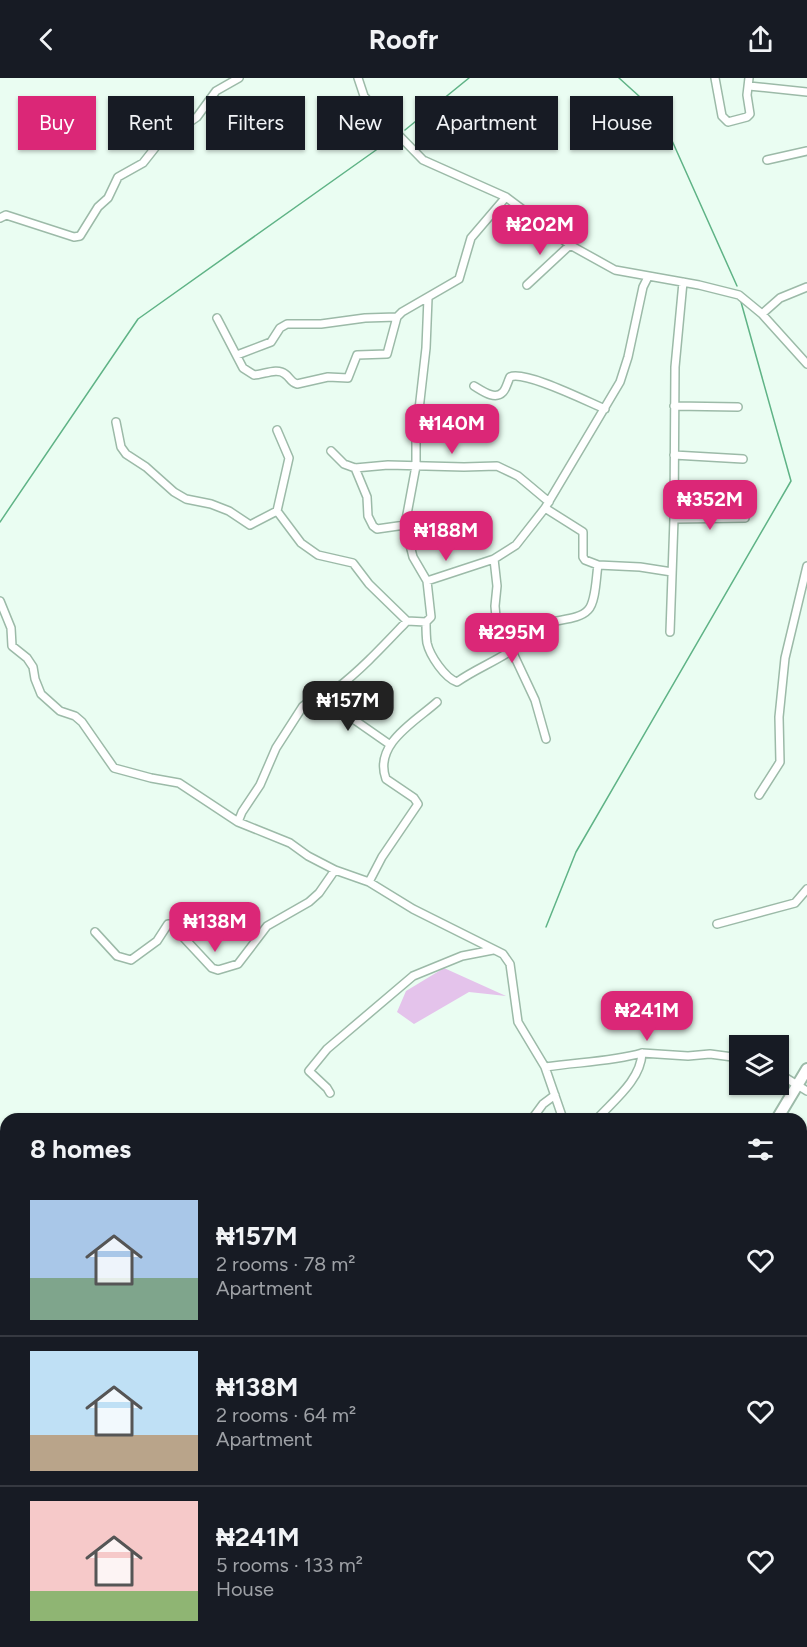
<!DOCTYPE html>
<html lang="en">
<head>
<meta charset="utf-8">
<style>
  body { margin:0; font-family:Figtree,sans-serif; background:#20242c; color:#f1f3f6; height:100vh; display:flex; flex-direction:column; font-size:22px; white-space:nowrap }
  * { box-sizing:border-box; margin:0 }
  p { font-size:20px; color:#9ea1a6 }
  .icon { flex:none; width:33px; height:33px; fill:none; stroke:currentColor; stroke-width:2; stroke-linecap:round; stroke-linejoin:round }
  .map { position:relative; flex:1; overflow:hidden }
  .details { position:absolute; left:0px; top:1035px; width:807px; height:534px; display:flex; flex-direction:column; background:#171b24; border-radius:18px 18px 0 0; box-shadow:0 2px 4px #0004 }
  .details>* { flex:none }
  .banner { position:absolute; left:18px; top:18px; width:771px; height:54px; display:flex; gap:12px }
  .buttons { position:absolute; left:729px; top:957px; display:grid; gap:12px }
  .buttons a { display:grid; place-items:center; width:60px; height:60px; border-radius:0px; background:#171b24; box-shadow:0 2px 4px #0004; font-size:30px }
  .price { position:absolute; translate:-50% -51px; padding:0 14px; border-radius:12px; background:#db2777; color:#fff; font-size:20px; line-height:39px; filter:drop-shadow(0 2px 3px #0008) }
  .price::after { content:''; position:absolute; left:50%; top:36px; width:18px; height:14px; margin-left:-9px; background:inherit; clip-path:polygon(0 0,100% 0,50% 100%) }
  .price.selected { background:#222; color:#fff }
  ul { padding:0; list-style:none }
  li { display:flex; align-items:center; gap:18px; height:150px; padding:0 30px }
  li+li { border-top:2px solid #363941 }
  li span { display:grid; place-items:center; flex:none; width:168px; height:120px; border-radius:0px; color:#555 }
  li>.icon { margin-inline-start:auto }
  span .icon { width:72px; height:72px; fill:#fffc; stroke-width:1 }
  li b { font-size:26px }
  h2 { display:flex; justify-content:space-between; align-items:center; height:72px; padding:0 30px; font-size:26px }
  .chip { padding:0 21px; border-radius:0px; background:#171b24; box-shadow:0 2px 4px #0004; font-size:21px; line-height:54px }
  .chip.selected { background:#db2777; color:#fff }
  header { display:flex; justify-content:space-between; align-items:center; height:78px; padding:0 30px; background:#171b24; font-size:27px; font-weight:700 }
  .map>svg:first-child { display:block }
  .green { fill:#e4c3eb }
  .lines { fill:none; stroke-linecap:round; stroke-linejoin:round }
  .stream { stroke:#5fb386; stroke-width:1.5 }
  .minor-casing { stroke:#9cbaa8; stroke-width:10 }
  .secondary-casing { stroke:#9cbaa8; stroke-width:14 }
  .minor { stroke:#fff; stroke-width:7 }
  .secondary { stroke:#fff; stroke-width:10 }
</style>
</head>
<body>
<header><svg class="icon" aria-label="back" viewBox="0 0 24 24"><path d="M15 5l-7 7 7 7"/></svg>Roofr<svg class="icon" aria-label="share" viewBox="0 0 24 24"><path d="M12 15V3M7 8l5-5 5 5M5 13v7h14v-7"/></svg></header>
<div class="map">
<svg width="807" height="1569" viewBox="0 0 807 1569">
  <rect width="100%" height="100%" fill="#eafdf2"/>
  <path class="green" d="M444,890L506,918L469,914L414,946L397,934L406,913Z
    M801,1302L807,1304V1367L801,1366Z"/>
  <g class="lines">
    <path class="stream" d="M619,0L661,38L737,208
      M405,52L469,0
      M0,444L138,241L393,60
      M546,849L576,774L791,403L741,224"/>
    <g class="minor-casing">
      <path id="minor" d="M358,0L364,18L381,39L423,82L506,119L570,167L615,192L699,207L739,217L762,236L807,286
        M715,0L722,38L728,44L747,39L750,36L747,17L749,0
        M749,8L807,14
        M767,82L807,73
        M0,140L6,137L74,159L80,158L98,129L108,120L118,99L143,85L158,66L197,39L216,13L239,0
        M527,207L570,167
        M762,236L780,220L807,209
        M217,240L243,290L254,297C263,297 277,289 285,296C291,300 290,304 297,306L328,299L348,300L357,277L387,276L397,239L402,234L459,201L471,160L506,119
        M237,277L271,264L280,250L287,246H321L365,240L397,239
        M474,308C481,312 495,323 503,314C506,311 508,303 510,299C525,292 588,324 605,331
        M674,328L738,329
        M116,344L121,369L126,376L146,389L174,414L186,421L211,426L229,433L250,447L277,433L301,465L318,477L353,485L369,506L407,543
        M331,373L344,386L355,390L388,387L464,389L497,388L518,398L549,424
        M674,377L743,381
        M355,390L367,419L368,438L373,448L377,451L405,447
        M545,430L583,454V479L585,482L598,487L640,489L672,494
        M277,433L289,380L277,352
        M674,441L745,440
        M494,481L497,508L495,528L496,539L535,622L546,661
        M427,503L413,479L405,447L416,388V358L426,270L428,220
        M0,523L11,550L12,568L27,580L33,589L35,601L41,616L60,633L75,638L82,644L114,690L151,700L179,705L238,744L290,765L308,778L335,792L369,804L413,831L503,876L510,886L518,944L545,989L563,1041
        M426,544C426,551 426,558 427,565C430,578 445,600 457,604C474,592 492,585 509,574C522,565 529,552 545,546C558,541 579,542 588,532C596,524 596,499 598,487
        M670,554L674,441L675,289L683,204
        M323,620L389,666
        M759,717L780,684L779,639L785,580L807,488
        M238,744L242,734L260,707L276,670L303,628C313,621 324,619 336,611C362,591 384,567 407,543L426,544L431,539L427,503L494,481L516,467L545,430L620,304L628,279L643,209L648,199
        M369,804L382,779L418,726L414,720L386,701C373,666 416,643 437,624
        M717,846L795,825L807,811
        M95,854L117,878L131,882L157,863L168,846H171L212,890L218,892L238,886L267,848L309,824L319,815L335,792
        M642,975L688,978L710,976L740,980
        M545,989C577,984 610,984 642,975C641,1002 613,1023 597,1041
        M778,995L807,1013
        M330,1015L327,1010L309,993L327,971L413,898L462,878L493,872
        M532,1041L543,1026L555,1017
        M801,1136L807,1128
        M801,1149L807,1154
        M801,1439L807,1444
        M801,1466L807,1451
        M495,1563L503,1569
        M21,1569L22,1563
        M750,1569L753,1563"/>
    </g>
    <g class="secondary-casing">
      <path id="secondary" d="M777,1041L807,991
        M0,1402L6,1404"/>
    </g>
    <use href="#minor" class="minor"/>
    <use href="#secondary" class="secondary"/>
  </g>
</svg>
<div class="buttons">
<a><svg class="icon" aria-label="layers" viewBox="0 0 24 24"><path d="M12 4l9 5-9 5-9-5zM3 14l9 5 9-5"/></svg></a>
</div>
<b class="price" style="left:540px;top:178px">₦202M</b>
<b class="price" style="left:452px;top:377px">₦140M</b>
<b class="price" style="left:710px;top:453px">₦352M</b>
<b class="price" style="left:446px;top:484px">₦188M</b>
<b class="price" style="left:512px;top:586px">₦295M</b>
<b class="price selected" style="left:348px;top:654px">₦157M</b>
<b class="price" style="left:215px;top:875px">₦138M</b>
<b class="price" style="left:647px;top:964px">₦241M</b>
<div class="banner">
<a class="chip selected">Buy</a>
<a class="chip">Rent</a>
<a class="chip">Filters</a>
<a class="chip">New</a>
<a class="chip">Apartment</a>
<a class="chip">House</a>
</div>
<section class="details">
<h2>8 homes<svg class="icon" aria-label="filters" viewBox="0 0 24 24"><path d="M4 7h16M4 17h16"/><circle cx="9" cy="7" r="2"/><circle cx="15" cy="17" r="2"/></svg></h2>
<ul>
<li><span style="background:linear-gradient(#a9c7e8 65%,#7fa58c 0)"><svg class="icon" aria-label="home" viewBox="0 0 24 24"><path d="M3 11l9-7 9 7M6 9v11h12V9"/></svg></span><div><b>₦157M</b><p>2 rooms · 78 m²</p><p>Apartment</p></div><svg class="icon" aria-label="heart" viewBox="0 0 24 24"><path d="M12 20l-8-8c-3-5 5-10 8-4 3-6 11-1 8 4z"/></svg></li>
<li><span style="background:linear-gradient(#bfe0f5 70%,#b9a48a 0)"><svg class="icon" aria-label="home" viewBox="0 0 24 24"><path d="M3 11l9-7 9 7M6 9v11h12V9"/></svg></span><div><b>₦138M</b><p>2 rooms · 64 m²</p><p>Apartment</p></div><svg class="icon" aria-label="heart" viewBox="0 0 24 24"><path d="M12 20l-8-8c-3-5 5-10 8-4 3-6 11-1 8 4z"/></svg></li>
<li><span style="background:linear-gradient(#f6c9c9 75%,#8fb573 0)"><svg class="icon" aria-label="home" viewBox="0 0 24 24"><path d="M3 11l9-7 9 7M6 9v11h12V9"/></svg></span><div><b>₦241M</b><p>5 rooms · 133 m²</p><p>House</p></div><svg class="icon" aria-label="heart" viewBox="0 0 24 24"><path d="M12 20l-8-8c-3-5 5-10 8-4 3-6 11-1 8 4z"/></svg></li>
</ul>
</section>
</div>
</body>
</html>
